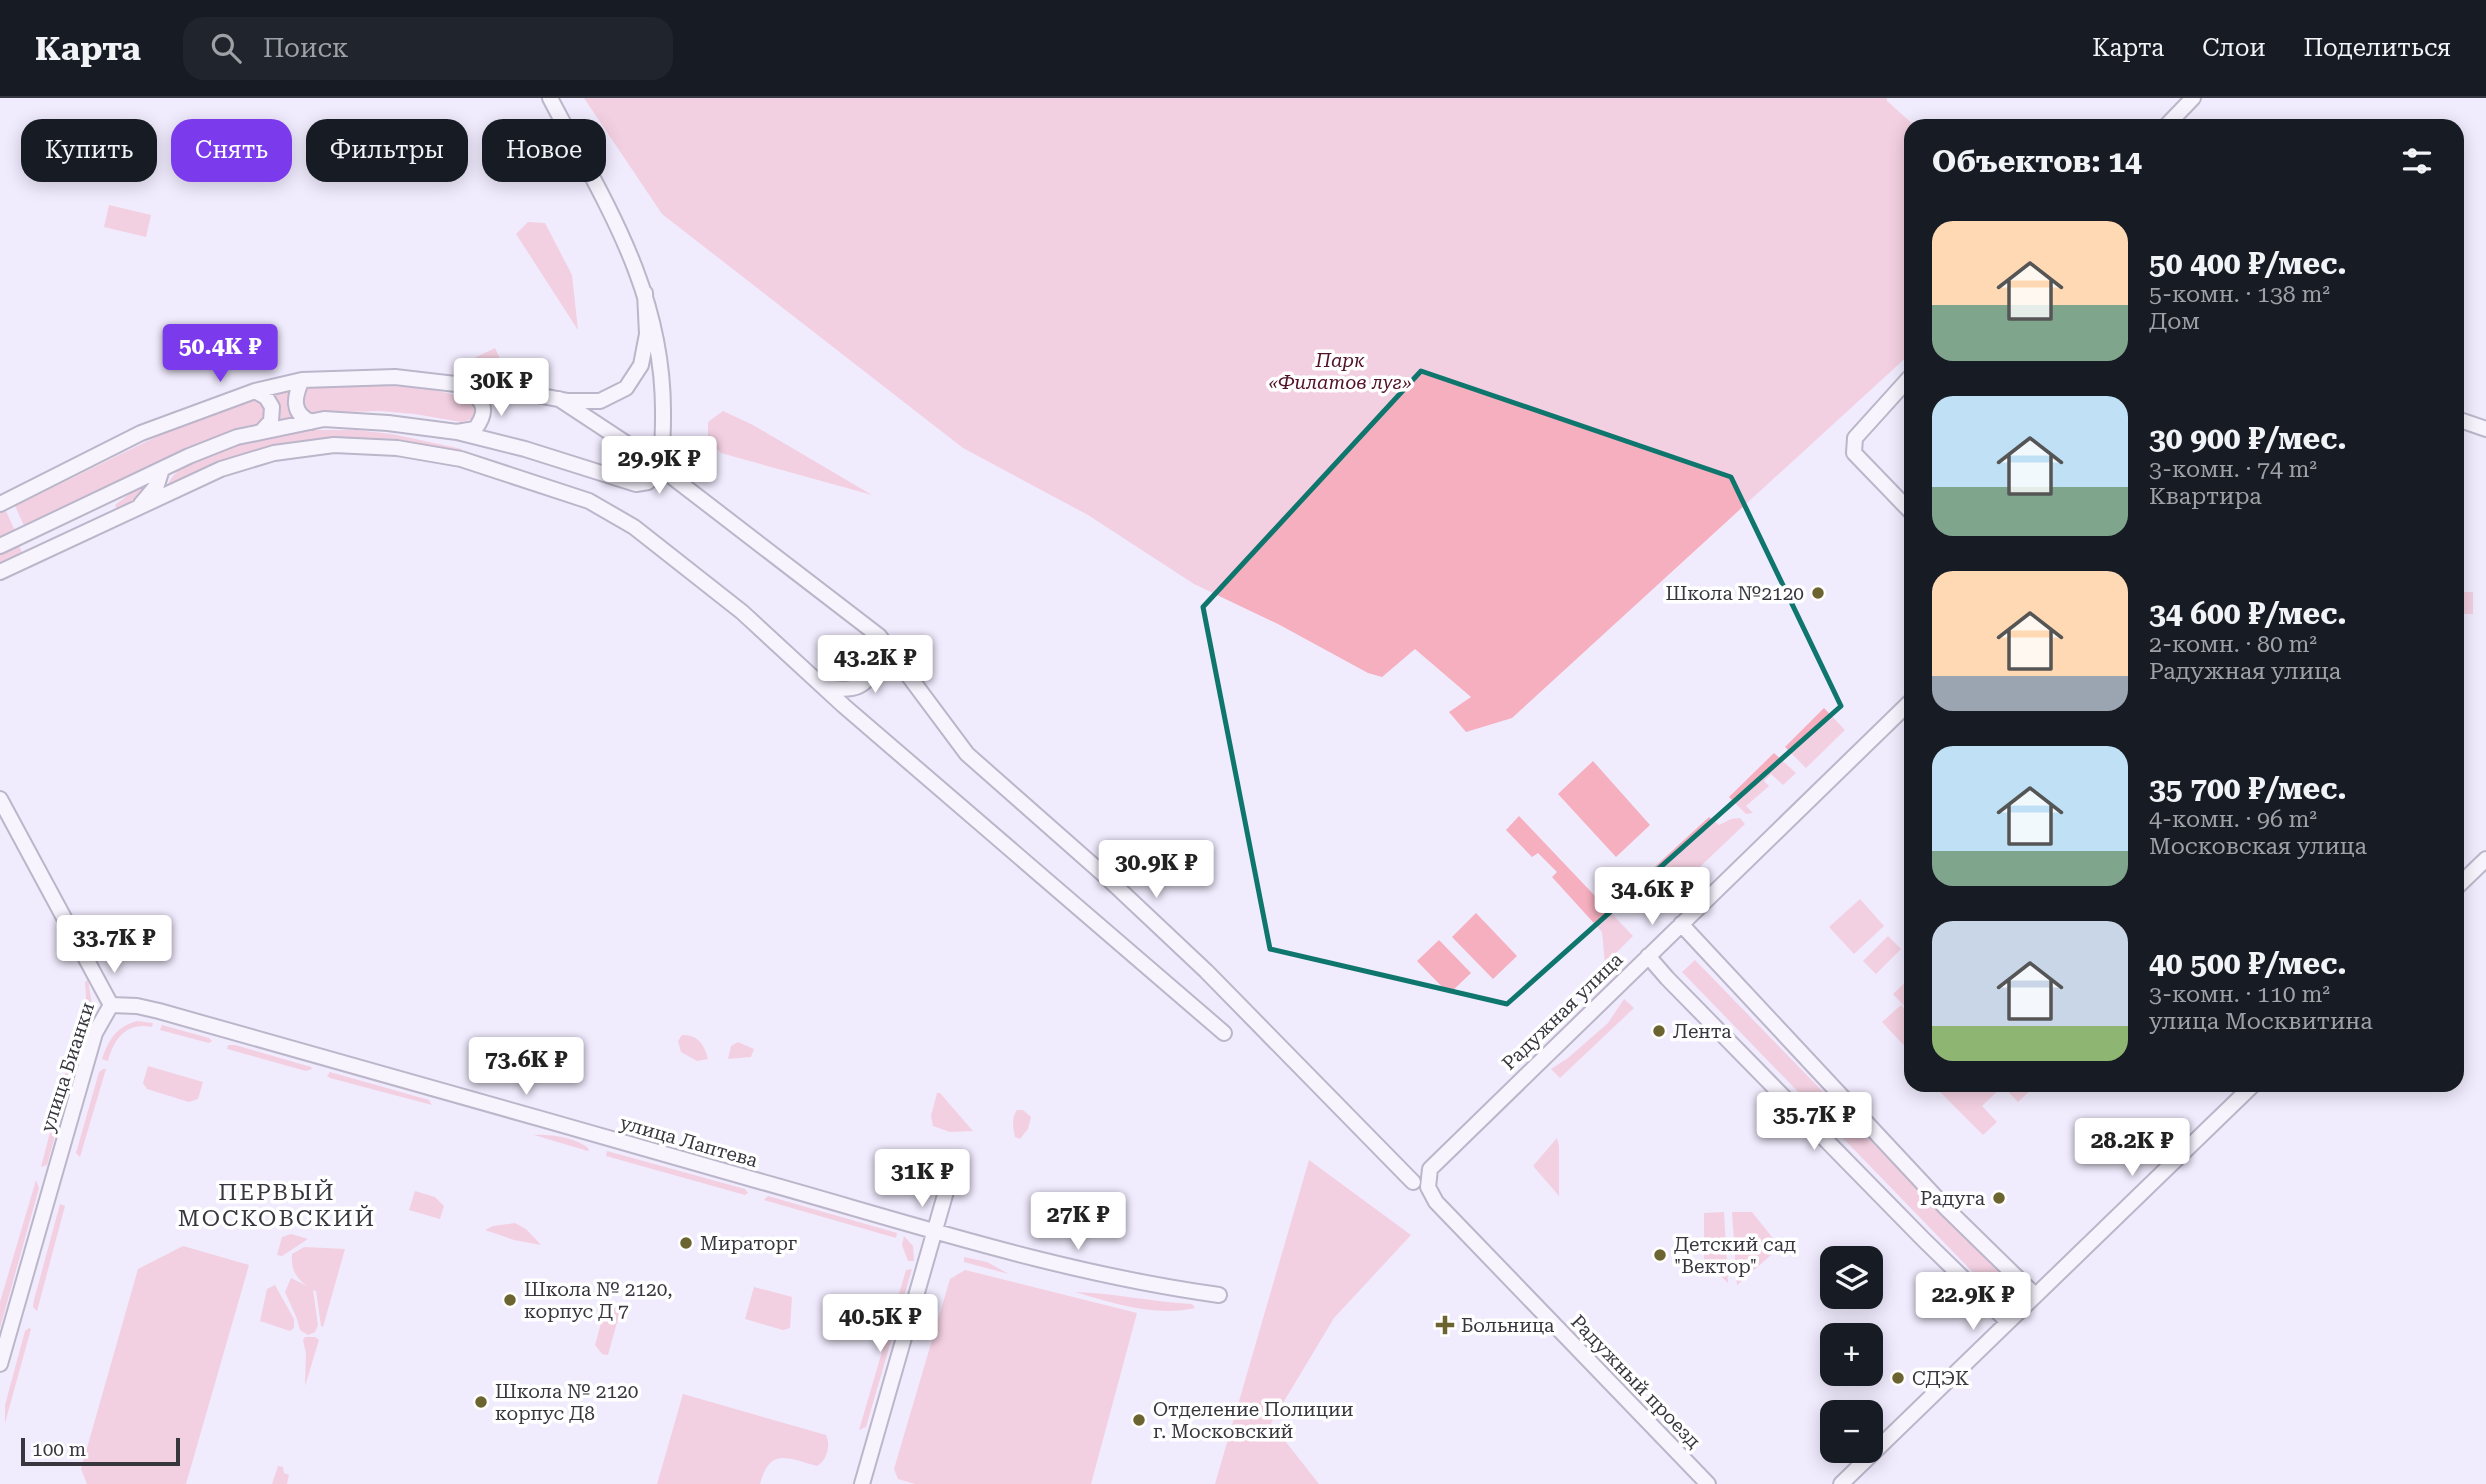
<!DOCTYPE html>
<html lang="ru">
<head>
<meta charset="utf-8">
<style>
  body { margin:0; font-family:"Roboto Serif",serif; background:#20242c; color:#f1f3f6; height:100vh; display:flex; flex-direction:column; font-size:26px; white-space:nowrap }
  * { box-sizing:border-box; margin:0 }
  p { font-size:23px; color:#9ea1a6 }
  .icon { flex:none; width:38px; height:38px; fill:none; stroke:currentColor; stroke-width:2; stroke-linecap:round; stroke-linejoin:round }
  .map { position:relative; flex:1; overflow:hidden }
  .sheet { position:absolute; left:1904px; top:21px; width:560px; height:973px; display:flex; flex-direction:column; background:#171b24; border-radius:21px; box-shadow:0 4px 18px #0003 }
  .sheet>* { flex:none }
  .hud { position:absolute; left:21px; top:21px; width:665px; height:63px; display:flex; gap:14px }
  .controls { position:absolute; left:1820px; top:1148px; display:grid; gap:14px }
  .controls a { display:grid; place-items:center; width:63px; height:63px; border-radius:14px; background:#171b24; box-shadow:0 4px 18px #0003; font-size:35px }
  .scale { position:absolute; left:21px; bottom:18px; width:159px; box-sizing:border-box; padding-left:7px; border:4px solid #38363f; border-top:0; font-size:19px; line-height:24px; white-space:nowrap; color:#38363f; -webkit-text-stroke:5px #fff; paint-order:stroke }
  .price { position:absolute; translate:-50% -60px; padding:0 16px; border-radius:7px; background:#fff; color:#222; font-size:23px; line-height:46px; filter:drop-shadow(0 2px 4px #0008) }
  .price::after { content:''; position:absolute; left:50%; top:42px; width:21px; height:16px; margin-left:-10px; background:inherit; clip-path:polygon(0 0,100% 0,50% 100%) }
  .price.on { background:#7c3aed; color:#fff }
  ul { padding:0; list-style:none }
  li { display:flex; align-items:center; gap:21px; height:175px; padding:0 28px }
  li span { display:grid; place-items:center; flex:none; width:196px; height:140px; border-radius:21px; color:#555 }
  li>.icon { margin-inline-start:auto }
  span .icon { width:84px; height:84px; fill:#fffc; stroke-width:1 }
  li b { font-size:30px }
  h2 { display:flex; justify-content:space-between; align-items:center; height:84px; padding:0 28px; font-size:30px }
  .tag { padding:0 24px; border-radius:21px; background:#171b24; box-shadow:0 4px 18px #0003; font-size:24px; line-height:63px }
  .tag.on { background:#7c3aed; color:#fff }
  header { display:flex; align-items:center; gap:42px; box-sizing:border-box; height:98px; padding:0 35px; background:#171b24; border-bottom:2px solid #363941 }
  header strong { font-size:33px }
  nav { display:flex; gap:38px; margin-inline-start:auto; font-size:24px }
  .search { width:490px; height:63px; background:#20242c; display:flex; align-items:center; gap:18px; box-sizing:border-box; padding:0 24px; border-radius:21px; color:#9ea1a6; font-size:26px }
  .map>svg:first-child { display:block }
  .green { fill:#f5afbf }
  .lines { fill:none; stroke-linecap:round; stroke-linejoin:round }
  .minor-casing { stroke:#7b758a; stroke-width:18 }
  .minor { stroke:#fff; stroke-width:14 }
  .marked { fill:none; stroke:#0f766e; stroke-width:5; stroke-linejoin:round }
  .poi-dot { fill:#6c6430; stroke:#fff; stroke-width:2.5 }
  .labels { text-anchor:middle; stroke-width:7; stroke-linejoin:round; paint-order:stroke }
  .park-label { font-size:19px; font-style:italic; fill:#521329; stroke:#fff }
  .poi-label { font-size:19px; fill:#38363f; stroke:#fff; text-anchor:start }
  .street-label { font-size:19px; fill:#38363f; stroke:#fff }
  .quarter-label { font-size:23px; letter-spacing:2px; fill:#38363f; stroke:#fff }
</style>
</head>
<body>
<header>
<strong>Карта</strong>
<div class="search"><svg class="icon" aria-label="search" viewBox="0 0 24 24"><circle cx="10" cy="10" r="6"/><path d="M15 15l6 6"/></svg>Поиск</div>
<nav><a>Карта</a><a>Слои</a><a>Поделиться</a></nav>
</header>
<div class="map">
<svg width="2486" height="1386" viewBox="0 0 2486 1386">
  <rect width="100%" height="100%" fill="#f0ebfd"/>
  <path class="green" d="M584,0H1887V3L1915,28H1911V255L1512,620L1466,634L1449,614L1471,599L1415,551L1382,579L1368,575L1278,526L1194,486L1088,417L963,350L662,116Z
    M109,107L151,117L146,139L104,129Z
    M528,124L545,125L572,177L578,232L516,136Z
    M495,250L508,278L466,271L464,265Z
    M341,287C384,288 432,286 472,303L475,317L470,322L461,324L415,316L380,313L312,315L307,313L303,308V295L307,290Z
    M291,292C286,301 285,312 293,319L276,322L279,309L272,296Z
    M252,303H258L264,311L261,327L25,430L15,408L172,331Z
    M723,313L753,327L872,397L721,355L708,342V324Z
    M314,332H356L392,336L462,351L460,354C380,341 314,333 235,359C213,367 191,378 170,387L168,386C184,351 278,337 314,332Z
    M150,384L151,386L138,403L118,413L115,407L136,391Z
    M5,411L15,433L0,441V414Z
    M18,446L23,456L0,467V455Z
    M2457,494H2473V516H2457Z
    M1824,610L1845,632L1806,670L1785,649Z
    M1774,655L1796,675L1783,687L1771,676L1764,683L1769,688L1746,708L1753,715L1746,716L1729,699Z
    M1593,663L1650,727L1616,759L1558,696Z
    M1519,718L1633,838L1605,866L1602,834L1552,779L1557,774L1538,755L1532,759L1506,732Z
    M1709,719L1719,727L1731,721L1740,720L1745,726L1647,819L1625,796Z
    M1860,801L1884,828L1854,856L1829,829Z
    M1476,815L1517,858L1493,881L1452,839Z
    M1888,838L1901,851L1876,876L1863,863Z
    M1439,842L1471,875L1449,896L1417,863Z
    M1695,862L2005,1181L1992,1194L1682,874Z
    M1911,879V903L1905,909L1893,896Z
    M88,882L92,906L76,957L71,955L86,899L85,884Z
    M1624,901L1634,910L1560,980L1551,971L1568,960L1608,925Z
    M1901,907L1911,917V955L1882,924Z
    M137,923L153,925L152,929C127,924 114,940 108,963L102,961C109,941 116,929 137,923Z
    M162,927L209,940L212,943L209,945L160,932Z
    M682,937C698,936 705,948 708,961L697,963L681,954L678,943Z
    M738,944L754,951L751,959L728,961L731,948Z
    M228,947H235L311,969L312,971L306,973L227,951Z
    M68,965L75,966L47,1067L41,1069Z
    M148,968L203,984L198,1001L189,1004L147,991L143,985Z
    M103,971H106L80,1059L76,1055L99,974Z
    M330,974L429,1002L432,1007L330,980L327,978Z
    M1933,987H2036L2018,1004L2003,988L1982,1008L1997,1024L1983,1037Z
    M937,995H940L973,1033L950,1034L933,1028L931,1018Z
    M1017,1012H1023L1031,1019L1028,1031L1020,1041L1015,1039C1013,1030 1011,1020 1017,1012Z
    M534,1037C549,1036 578,1040 589,1051L588,1053Z
    M1557,1040L1559,1048V1098L1533,1068Z
    M607,1053L745,1091L748,1095L745,1097L606,1058Z
    M1309,1062L1411,1137L1334,1220L1271,1325L1319,1386H1215Z
    M36,1082L39,1090L0,1230V1204Z
    M415,1093L435,1099L444,1108L440,1121L409,1112Z
    M768,1098L897,1135L896,1140L764,1102Z
    M60,1106L65,1108L37,1213L33,1209L34,1202Z
    M1724,1114L1728,1185L1704,1162V1115Z
    M1732,1114H1752L1780,1149L1737,1187Z
    M515,1125L526,1131L541,1147L514,1142L485,1132L493,1128Z
    M291,1136L308,1141L282,1158L277,1157L282,1139Z
    M904,1138L913,1148L914,1163H908L902,1147Z
    M183,1148L249,1167L186,1386H87L81,1371L138,1171Z
    M304,1149L345,1151L323,1229L321,1228L316,1193L313,1192L318,1227L315,1234L308,1237L300,1232L297,1221L285,1194L291,1180L307,1188C295,1179 291,1171 292,1156Z
    M964,1159L987,1164L1009,1176L964,1164Z
    M912,1171L866,1329L859,1332L906,1172Z
    M965,1172L1137,1215L1091,1386H915L898,1381L894,1371L950,1181Z
    M275,1187L294,1221V1230L290,1233L260,1223L267,1191Z
    M754,1189L792,1199L790,1230L783,1232L745,1221Z
    M1075,1194C1114,1195 1153,1204 1192,1206L1195,1210C1156,1219 1112,1205 1075,1194Z
    M615,1208L621,1210L608,1257L602,1256L595,1247L604,1214Z
    M29,1230L31,1231L5,1325V1307L25,1233Z
    M305,1239H315L319,1242L305,1288L306,1255L303,1242Z
    M683,1296L826,1337C831,1347 827,1363 817,1368C787,1360 770,1349 760,1386H657Z
    M278,1368L283,1369L284,1375L289,1377L287,1386H272Z"/>
  <g class="lines">
    <g class="minor-casing">
      <path id="minor" d="M2166,28L2193,0
        M1911,278L1855,340L1854,355L1911,414
        M302,282C294,299 291,315 311,324
        M255,293L266,299L272,309L271,323L261,334
        M559,301L641,355L879,538L967,656L1103,776L1206,873L1413,1084
        M2457,321L2486,331
        M457,334L525,351L636,386L648,384C664,364 663,338 663,313C663,192 604,103 550,0
        M0,406L141,335L255,293L302,282L395,279L516,293L568,303H600L626,290L641,267L647,236L645,195
        M141,406L157,387L162,371
        M0,448L189,358L237,339L324,321L388,325L457,334L475,331C490,311 483,302 465,289
        M0,474L221,371L274,355L334,347L397,350L461,361L589,403L634,429L742,514L844,608L1224,935
        M824,588C870,599 873,577 879,538
        M0,701L111,907
        M2457,789L2486,761
        M1681,826L1946,1110L2035,1197
        M1648,858L1667,880L1924,1142L2008,1224
        M111,907L137,908L159,913C360,969 559,1026 759,1083C913,1126 1060,1175 1219,1197
        M0,1266L95,935L111,907
        M862,1386L945,1097
        M1708,1386L1436,1104L1428,1089L1430,1071L1911,603
        M1841,1386L2253,987"/>
    </g>
    <use href="#minor" class="minor"/>
  </g>
  <path d="M0 0H2486V1386H0ZM1421,273L1731,379L1841,608L1507,906L1270,851L1203,509Z" fill="#f0ebfd" fill-opacity=".55" fill-rule="evenodd"/>
  <path class="marked" d="M1421,273L1731,379L1841,608L1507,906L1270,851L1203,509Z"/>
  <g class="poi-dot">
    <circle cx="1818" cy="495" r="7"/>
    <circle cx="1659" cy="933" r="7"/>
    <circle cx="1999" cy="1100" r="7"/>
    <circle cx="686" cy="1145" r="7"/>
    <circle cx="1660" cy="1157" r="7"/>
    <circle cx="510" cy="1202" r="7"/>
    <path d="M1441.5 1216.5h7v7h7v7h-7v7h-7v-7h-7v-7h7z"/>
    <circle cx="1898" cy="1280" r="7"/>
    <circle cx="481" cy="1304" r="7"/>
    <circle cx="1139" cy="1322" r="7"/>
  </g>
  <g class="labels">
    <g class="park-label">
      <text x="1340" y="269">Парк<tspan x="1340" dy="22">«Филатов луг»</tspan></text>
    </g>
    <g class="poi-label">
      <text x="1804" y="502" text-anchor="end">Школа №2120</text>
      <text x="1673" y="940">Лента</text>
      <text x="1985" y="1107" text-anchor="end">Радуга</text>
      <text x="700" y="1152">Мираторг</text>
      <text x="1674" y="1153">Детский сад<tspan x="1674" dy="22">"Вектор"</tspan></text>
      <text x="524" y="1198">Школа № 2120,<tspan x="524" dy="22">корпус Д 7</tspan></text>
      <text x="1461" y="1234">Больница</text>
      <text x="1912" y="1287">СДЭК</text>
      <text x="495" y="1300">Школа № 2120<tspan x="495" dy="22">корпус Д8</tspan></text>
      <text x="1153" y="1318">Отделение Полиции<tspan x="1153" dy="22">г. Московский</tspan></text>
    </g>
    <g class="street-label">
      <text transform="translate(1562 913) rotate(-44)" y="7">Радужная улица</text>
      <text transform="translate(67 969) rotate(-72)" y="7">улица Бианки</text>
      <text transform="translate(689 1043) rotate(16)" y="7">улица Лаптева</text>
      <text transform="translate(1636 1283) rotate(46)" y="7">Радужный проезд</text>
    </g>
    <g class="quarter-label">
      <text x="277" y="1102">ПЕРВЫЙ<tspan x="277" dy="26">МОСКОВСКИЙ</tspan></text>
    </g>
  </g>
</svg>
<div class="controls">
<a><svg class="icon" aria-label="layers" viewBox="0 0 24 24"><path d="M12 4l9 5-9 5-9-5zM3 14l9 5 9-5"/></svg></a>
<a>+</a>
<a>−</a>
</div>
<div class="scale">100 m</div>
<b class="price on" style="left:220px;top:286px">50.4K ₽</b>
<b class="price" style="left:501px;top:320px">30K ₽</b>
<b class="price" style="left:659px;top:398px">29.9K ₽</b>
<b class="price" style="left:875px;top:597px">43.2K ₽</b>
<b class="price" style="left:1156px;top:802px">30.9K ₽</b>
<b class="price" style="left:1652px;top:829px">34.6K ₽</b>
<b class="price" style="left:114px;top:877px">33.7K ₽</b>
<b class="price" style="left:526px;top:999px">73.6K ₽</b>
<b class="price" style="left:1814px;top:1054px">35.7K ₽</b>
<b class="price" style="left:2132px;top:1080px">28.2K ₽</b>
<b class="price" style="left:922px;top:1111px">31K ₽</b>
<b class="price" style="left:1078px;top:1154px">27K ₽</b>
<b class="price" style="left:1973px;top:1234px">22.9K ₽</b>
<b class="price" style="left:880px;top:1256px">40.5K ₽</b>
<div class="hud">
<a class="tag">Купить</a>
<a class="tag on">Снять</a>
<a class="tag">Фильтры</a>
<a class="tag">Новое</a>
</div>
<section class="sheet">
<h2>Объектов: 14<svg class="icon" aria-label="filters" viewBox="0 0 24 24"><path d="M4 7h16M4 17h16"/><circle cx="9" cy="7" r="2"/><circle cx="15" cy="17" r="2"/></svg></h2>
<ul>
<li><span style="background:linear-gradient(#ffd9b3 60%,#7fa58c 0)"><svg class="icon" aria-label="home" viewBox="0 0 24 24"><path d="M3 11l9-7 9 7M6 9v11h12V9"/></svg></span><div><b>50 400 ₽/мес.</b><p>5-комн. · 138 m²</p><p>Дом</p></div></li>
<li><span style="background:linear-gradient(#bfe0f5 65%,#7fa58c 0)"><svg class="icon" aria-label="home" viewBox="0 0 24 24"><path d="M3 11l9-7 9 7M6 9v11h12V9"/></svg></span><div><b>30 900 ₽/мес.</b><p>3-комн. · 74 m²</p><p>Квартира</p></div></li>
<li><span style="background:linear-gradient(#ffd9b3 75%,#9aa5b1 0)"><svg class="icon" aria-label="home" viewBox="0 0 24 24"><path d="M3 11l9-7 9 7M6 9v11h12V9"/></svg></span><div><b>34 600 ₽/мес.</b><p>2-комн. · 80 m²</p><p>Радужная улица</p></div></li>
<li><span style="background:linear-gradient(#bfe0f5 75%,#7fa58c 0)"><svg class="icon" aria-label="home" viewBox="0 0 24 24"><path d="M3 11l9-7 9 7M6 9v11h12V9"/></svg></span><div><b>35 700 ₽/мес.</b><p>4-комн. · 96 m²</p><p>Московская улица</p></div></li>
<li><span style="background:linear-gradient(#c9d6e8 75%,#8fb573 0)"><svg class="icon" aria-label="home" viewBox="0 0 24 24"><path d="M3 11l9-7 9 7M6 9v11h12V9"/></svg></span><div><b>40 500 ₽/мес.</b><p>3-комн. · 110 m²</p><p>улица Москвитина</p></div></li>
</ul>
</section>
</div>
</body>
</html>
